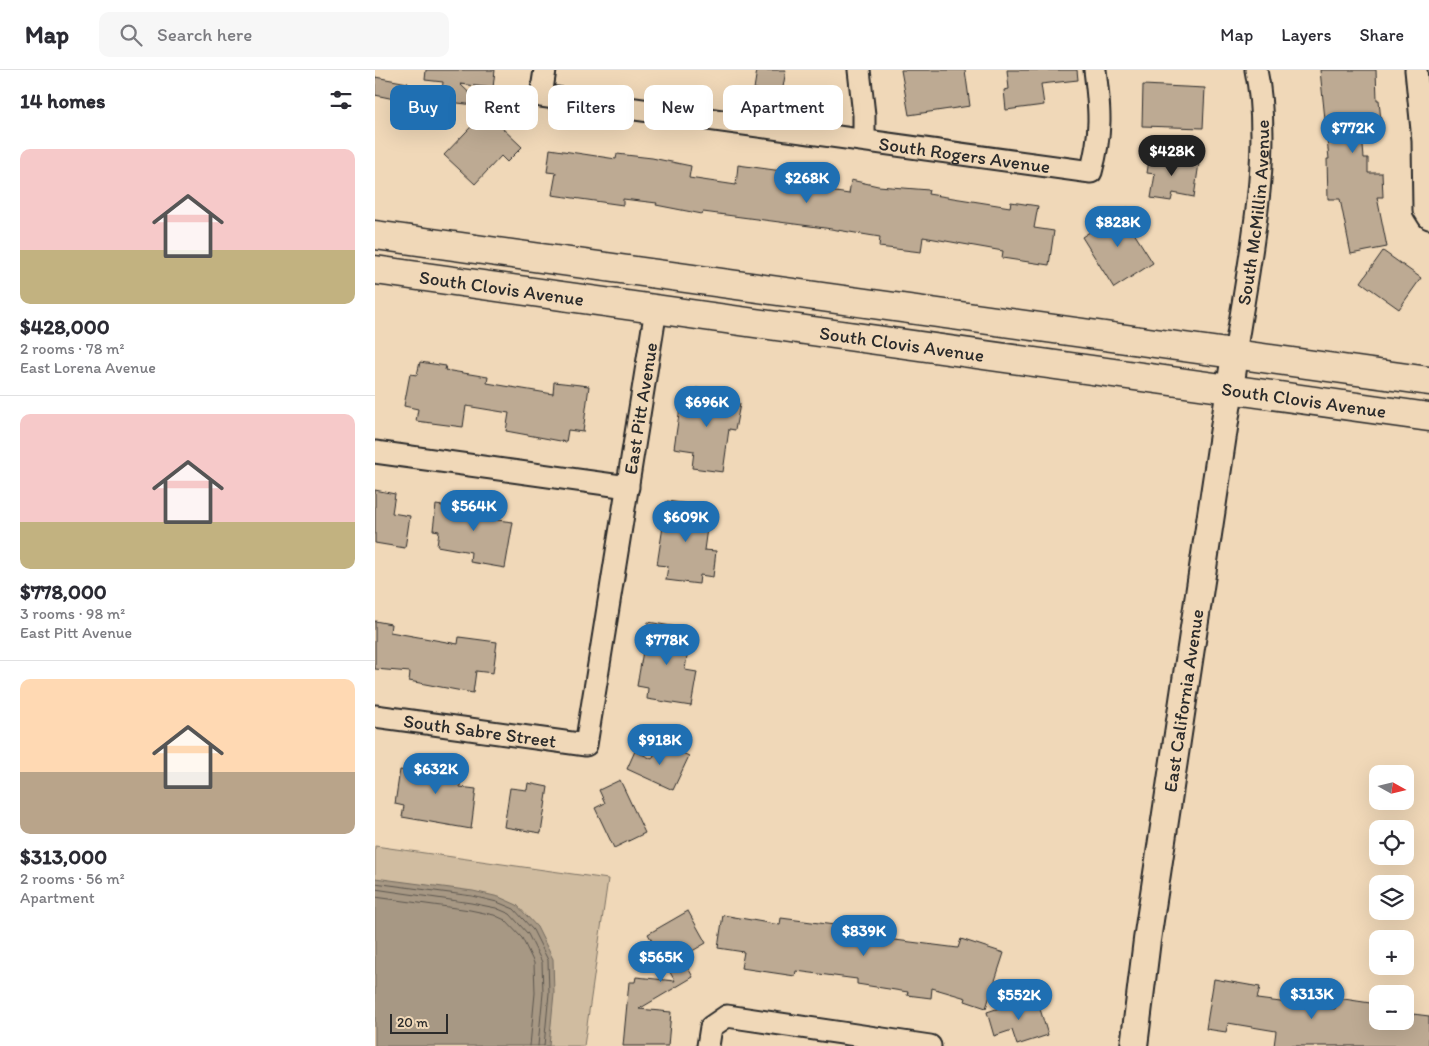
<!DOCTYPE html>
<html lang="en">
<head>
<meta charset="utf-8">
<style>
  body { margin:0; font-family:Itim,sans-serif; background:#f7f7f7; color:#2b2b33; height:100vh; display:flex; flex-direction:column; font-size:19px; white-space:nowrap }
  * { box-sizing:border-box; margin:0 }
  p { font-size:16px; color:#7c7c81 }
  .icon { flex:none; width:28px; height:28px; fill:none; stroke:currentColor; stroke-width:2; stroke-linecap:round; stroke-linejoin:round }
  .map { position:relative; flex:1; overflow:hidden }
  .panel { display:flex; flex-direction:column; background:#fff; width:375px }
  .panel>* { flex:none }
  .hud { position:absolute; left:15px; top:15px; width:475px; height:45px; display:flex; gap:10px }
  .needle { width:32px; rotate:98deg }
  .buttons { position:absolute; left:994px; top:695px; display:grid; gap:10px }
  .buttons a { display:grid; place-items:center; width:45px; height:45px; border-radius:10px; background:#fff; box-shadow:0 5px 20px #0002; font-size:25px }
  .scale { position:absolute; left:15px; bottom:12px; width:58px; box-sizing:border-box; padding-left:5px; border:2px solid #2b2b2b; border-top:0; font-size:14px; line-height:18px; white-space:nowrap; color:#2b2b2b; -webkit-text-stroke:4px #f0d8b8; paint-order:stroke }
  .price { position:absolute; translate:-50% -42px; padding:0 11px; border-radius:18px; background:#1f6fb2; color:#fff; font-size:16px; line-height:32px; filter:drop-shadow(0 1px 2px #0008) }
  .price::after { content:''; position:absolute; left:50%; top:30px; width:15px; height:11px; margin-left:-8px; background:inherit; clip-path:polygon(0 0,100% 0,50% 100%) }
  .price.current { background:#222; color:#fff }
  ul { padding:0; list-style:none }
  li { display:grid; align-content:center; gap:10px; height:265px; padding:0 20px }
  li+li { border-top:1px solid #e1e1e2 }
  li span { display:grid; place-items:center; height:155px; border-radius:10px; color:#555 }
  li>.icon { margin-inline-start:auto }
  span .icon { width:90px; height:90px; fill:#fffc; stroke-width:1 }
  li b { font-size:21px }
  h2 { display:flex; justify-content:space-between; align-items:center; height:60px; padding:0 20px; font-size:21px }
  .pill { padding:0 18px; border-radius:10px; background:#fff; box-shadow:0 5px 20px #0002; font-size:18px; line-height:45px }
  .pill.current { background:#1f6fb2; color:#fff }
  header { display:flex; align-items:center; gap:30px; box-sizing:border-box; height:70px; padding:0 25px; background:#fff; border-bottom:1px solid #e1e1e2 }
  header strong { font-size:24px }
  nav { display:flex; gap:28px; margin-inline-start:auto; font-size:18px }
  .search { width:350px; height:45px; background:#f7f7f7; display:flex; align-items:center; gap:12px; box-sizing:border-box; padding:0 18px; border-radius:10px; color:#7c7c81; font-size:19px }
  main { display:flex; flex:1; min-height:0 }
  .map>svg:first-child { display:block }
  .green { fill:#d0bca0; stroke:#7e7466 }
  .water { fill:#a79884; stroke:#756c60 }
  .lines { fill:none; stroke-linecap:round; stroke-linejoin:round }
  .shore { stroke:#5d574f; stroke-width:1 }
  .building { fill:#bdaa93; stroke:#2b2b2b }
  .minor-casing { stroke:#2b2b2b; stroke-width:25 }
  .tertiary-casing { stroke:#2b2b2b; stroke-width:30 }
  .primary-casing { stroke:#2b2b2b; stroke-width:31 }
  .minor { stroke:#f0d8b8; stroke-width:21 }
  .tertiary { stroke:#f0d8b8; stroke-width:26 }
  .primary { stroke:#f0d8b8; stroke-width:28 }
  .labels { text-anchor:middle; stroke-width:4.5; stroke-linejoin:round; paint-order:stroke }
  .street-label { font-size:19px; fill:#2b2b2b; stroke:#f0d8b8 }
</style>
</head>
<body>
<header>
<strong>Map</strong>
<div class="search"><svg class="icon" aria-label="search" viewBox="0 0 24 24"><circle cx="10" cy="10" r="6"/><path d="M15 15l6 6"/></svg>Search here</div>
<nav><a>Map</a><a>Layers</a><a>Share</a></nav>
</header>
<main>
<section class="panel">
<h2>14 homes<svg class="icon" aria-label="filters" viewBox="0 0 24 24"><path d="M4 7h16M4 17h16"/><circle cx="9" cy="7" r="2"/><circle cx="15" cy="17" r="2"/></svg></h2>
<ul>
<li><span style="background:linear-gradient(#f6c9c9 65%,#c2b280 0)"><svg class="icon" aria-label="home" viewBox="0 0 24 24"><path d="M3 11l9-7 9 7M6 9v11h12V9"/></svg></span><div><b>$428,000</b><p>2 rooms · 78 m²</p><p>East Lorena Avenue</p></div></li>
<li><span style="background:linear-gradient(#f6c9c9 70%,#c2b280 0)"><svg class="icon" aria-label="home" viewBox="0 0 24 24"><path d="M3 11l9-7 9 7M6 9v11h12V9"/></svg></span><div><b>$778,000</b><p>3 rooms · 98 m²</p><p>East Pitt Avenue</p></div></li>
<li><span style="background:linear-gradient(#ffd9b3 60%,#b9a48a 0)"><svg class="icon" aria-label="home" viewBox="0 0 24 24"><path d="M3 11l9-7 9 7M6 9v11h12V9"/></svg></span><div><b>$313,000</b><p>2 rooms · 56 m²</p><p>Apartment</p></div></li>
</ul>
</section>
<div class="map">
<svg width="1054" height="976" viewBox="0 0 1054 976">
  <rect width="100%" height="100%" fill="#f0d8b8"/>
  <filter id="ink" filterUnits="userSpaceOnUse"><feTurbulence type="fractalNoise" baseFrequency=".02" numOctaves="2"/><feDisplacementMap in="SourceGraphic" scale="10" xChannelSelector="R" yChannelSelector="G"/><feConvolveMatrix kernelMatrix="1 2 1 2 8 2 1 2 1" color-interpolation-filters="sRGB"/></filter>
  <g filter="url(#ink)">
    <path class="green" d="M0,776L233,809L209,976H0Z"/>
    <path class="water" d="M0,808L98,821L124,827L142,835L162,857L178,889L179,923L174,976H0Z"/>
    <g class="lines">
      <path class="shore" d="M0,813L97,826L122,832L139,839L158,860L173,890L174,923L169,976
        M0,819L96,833L121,838L135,844L153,864L167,892L168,923L163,976
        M0,827L95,840L119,845L130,850L147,868L159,893L160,923L155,976"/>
    </g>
    <path class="building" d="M51,0H120L118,18L85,14L108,36L66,31L68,12L50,10Z
      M382,0H411L407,23L379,19Z
      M526,0H590L595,36L534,45Z
      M632,0H702L703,10L666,14L669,35L631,40L629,20L634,19Z
      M945,0H1001L1002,30H1004L1006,51L986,53L989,88H993V103H1007L1008,127H1002L1012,177L976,184L965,129H953L952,89H954Z
      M0,7L33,13L29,31L0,25Z
      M768,15L830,18L828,58L767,56Z
      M112,40L125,52L123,54L147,77L132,92L126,86L100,114L69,85Z
      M175,79L241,89L242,84L277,88L316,96L314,108L361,115L363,95L436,105L434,118L474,124L476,110L503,116L554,120L553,124L635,137L636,132L663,136L659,158L679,161L674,195L627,188L628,181L548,167L546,182L504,177L505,167L450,158L328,142L327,144L281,135L282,133L248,129V135L177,125L181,103L172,102Z
      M775,84L824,93L819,127L798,123L796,131L776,128L780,104L772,103Z
      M753,137L764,155L757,160L778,193L739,218L707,167Z
      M1008,181L1046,208L1024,239L986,212Z
      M45,292L71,296L70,300L113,307L112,313L178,324L179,312L214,316L208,362L193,360L191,372L131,361L134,343L91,336L88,357L41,351L43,339L29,336L35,304L42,305Z
      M321,318L354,323L352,332L365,334L360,360L354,359L348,402L317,398L319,381L299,378L306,331L318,333Z
      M0,420L20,424L17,443L35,446L30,478L0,473Z
      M82,431L124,439L122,450L138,452L130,498L95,492L96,482L62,476L64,461L58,460L61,435L81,438Z
      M292,431L335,437L329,480L341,481L338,507L325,505L324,514L291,510L293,496L282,495Z
      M0,551L16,554L15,562L83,574L84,567L122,572L118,603L101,601L98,623L34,611L35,602L0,599Z
      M273,552L302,557L301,562L315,564L310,600L322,602L316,636L272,629L273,618L262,616Z
      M285,673L314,686L298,720L252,699L260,681L277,689Z
      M41,690L87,697L85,717L101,719L96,759L27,747L29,736L20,734L25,700L39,702Z
      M245,710L270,763L239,778L220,738L230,733L224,720Z
      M153,713L173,717L166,763L129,757L135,718L152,720Z
      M313,841L331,873L307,887L318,907L264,939L296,942L293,976H248L254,912H260L261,907L300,911L273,864Z
      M348,845L405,855L406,848L467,856L512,862V869L583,878L586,869L629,883L611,938L590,931L591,928L557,918L556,928L532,925L533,922L482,914V909L421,901L420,906L366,898L369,882L343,878Z
      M839,909L885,917L882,929L960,939L962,928L1002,934V951H1030V943L1054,946V976H899L901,961L853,953L851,962L831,959Z
      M661,926L673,965L642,975L637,960L619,966L612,942Z"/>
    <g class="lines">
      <g class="minor-casing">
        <g id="minor">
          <path id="s1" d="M170,0L166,26L716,102C727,63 725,40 720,0"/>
          <path d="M484,0L489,45V69"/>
          <path d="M1041,0L1048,70L1049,140L1054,148"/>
          <path id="s2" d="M860,285C872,200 899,84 881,0"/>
          <path d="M0,382L253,417"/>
          <path id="s3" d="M0,646L211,675L281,239"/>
          <path d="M333,976L336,957L352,946L555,976"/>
        </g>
      </g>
      <g class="tertiary-casing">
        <g id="tertiary">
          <path id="s4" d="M759,976L772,870L860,285"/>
        </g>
      </g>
      <g class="primary-casing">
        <g id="primary">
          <path d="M0,165L1054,311"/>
          <path id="s5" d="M0,200L1054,347"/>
        </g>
      </g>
      <use href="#minor" class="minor"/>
      <use href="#tertiary" class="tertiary"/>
      <use href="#primary" class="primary"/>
    </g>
  </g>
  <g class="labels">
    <g class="street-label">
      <text dy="7" stroke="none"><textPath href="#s1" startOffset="454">South Rogers Avenue</textPath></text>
      <text dy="7" stroke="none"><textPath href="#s2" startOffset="144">South McMillin Avenue</textPath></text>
      <text dy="7" stroke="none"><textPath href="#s5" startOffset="128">South Clovis Avenue</textPath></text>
      <text dy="7" stroke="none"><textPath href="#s5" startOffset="532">South Clovis Avenue</textPath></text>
      <text dy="7" stroke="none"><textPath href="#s5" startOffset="938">South Clovis Avenue</textPath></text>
      <text dy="7" stroke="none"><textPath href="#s3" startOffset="554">East Pitt Avenue</textPath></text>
      <text dy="7" stroke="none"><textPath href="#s4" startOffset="349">East California Avenue</textPath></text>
      <text dy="7" stroke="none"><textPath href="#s3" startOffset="106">South Sabre Street</textPath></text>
    </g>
  </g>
</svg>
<div class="buttons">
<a><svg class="needle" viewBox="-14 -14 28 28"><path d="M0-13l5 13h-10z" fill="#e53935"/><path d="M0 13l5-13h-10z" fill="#7c7c81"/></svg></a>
<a><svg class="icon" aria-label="locate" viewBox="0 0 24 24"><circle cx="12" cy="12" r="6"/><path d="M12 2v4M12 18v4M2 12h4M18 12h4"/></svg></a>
<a><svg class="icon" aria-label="layers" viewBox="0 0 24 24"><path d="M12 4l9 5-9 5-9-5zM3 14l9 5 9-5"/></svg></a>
<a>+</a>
<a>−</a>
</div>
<div class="scale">20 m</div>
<b class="price" style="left:978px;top:84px">$772K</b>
<b class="price current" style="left:797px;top:107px">$428K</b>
<b class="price" style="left:432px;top:134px">$268K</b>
<b class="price" style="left:743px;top:178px">$828K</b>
<b class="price" style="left:332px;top:358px">$696K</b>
<b class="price" style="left:99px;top:462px">$564K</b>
<b class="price" style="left:311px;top:473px">$609K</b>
<b class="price" style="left:292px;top:596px">$778K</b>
<b class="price" style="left:285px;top:696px">$918K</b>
<b class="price" style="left:61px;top:725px">$632K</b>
<b class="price" style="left:489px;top:887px">$839K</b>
<b class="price" style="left:286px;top:913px">$565K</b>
<b class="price" style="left:937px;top:950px">$313K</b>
<b class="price" style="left:644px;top:951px">$552K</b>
<div class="hud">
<a class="pill current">Buy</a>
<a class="pill">Rent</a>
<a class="pill">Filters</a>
<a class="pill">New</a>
<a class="pill">Apartment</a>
</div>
</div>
</main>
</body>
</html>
